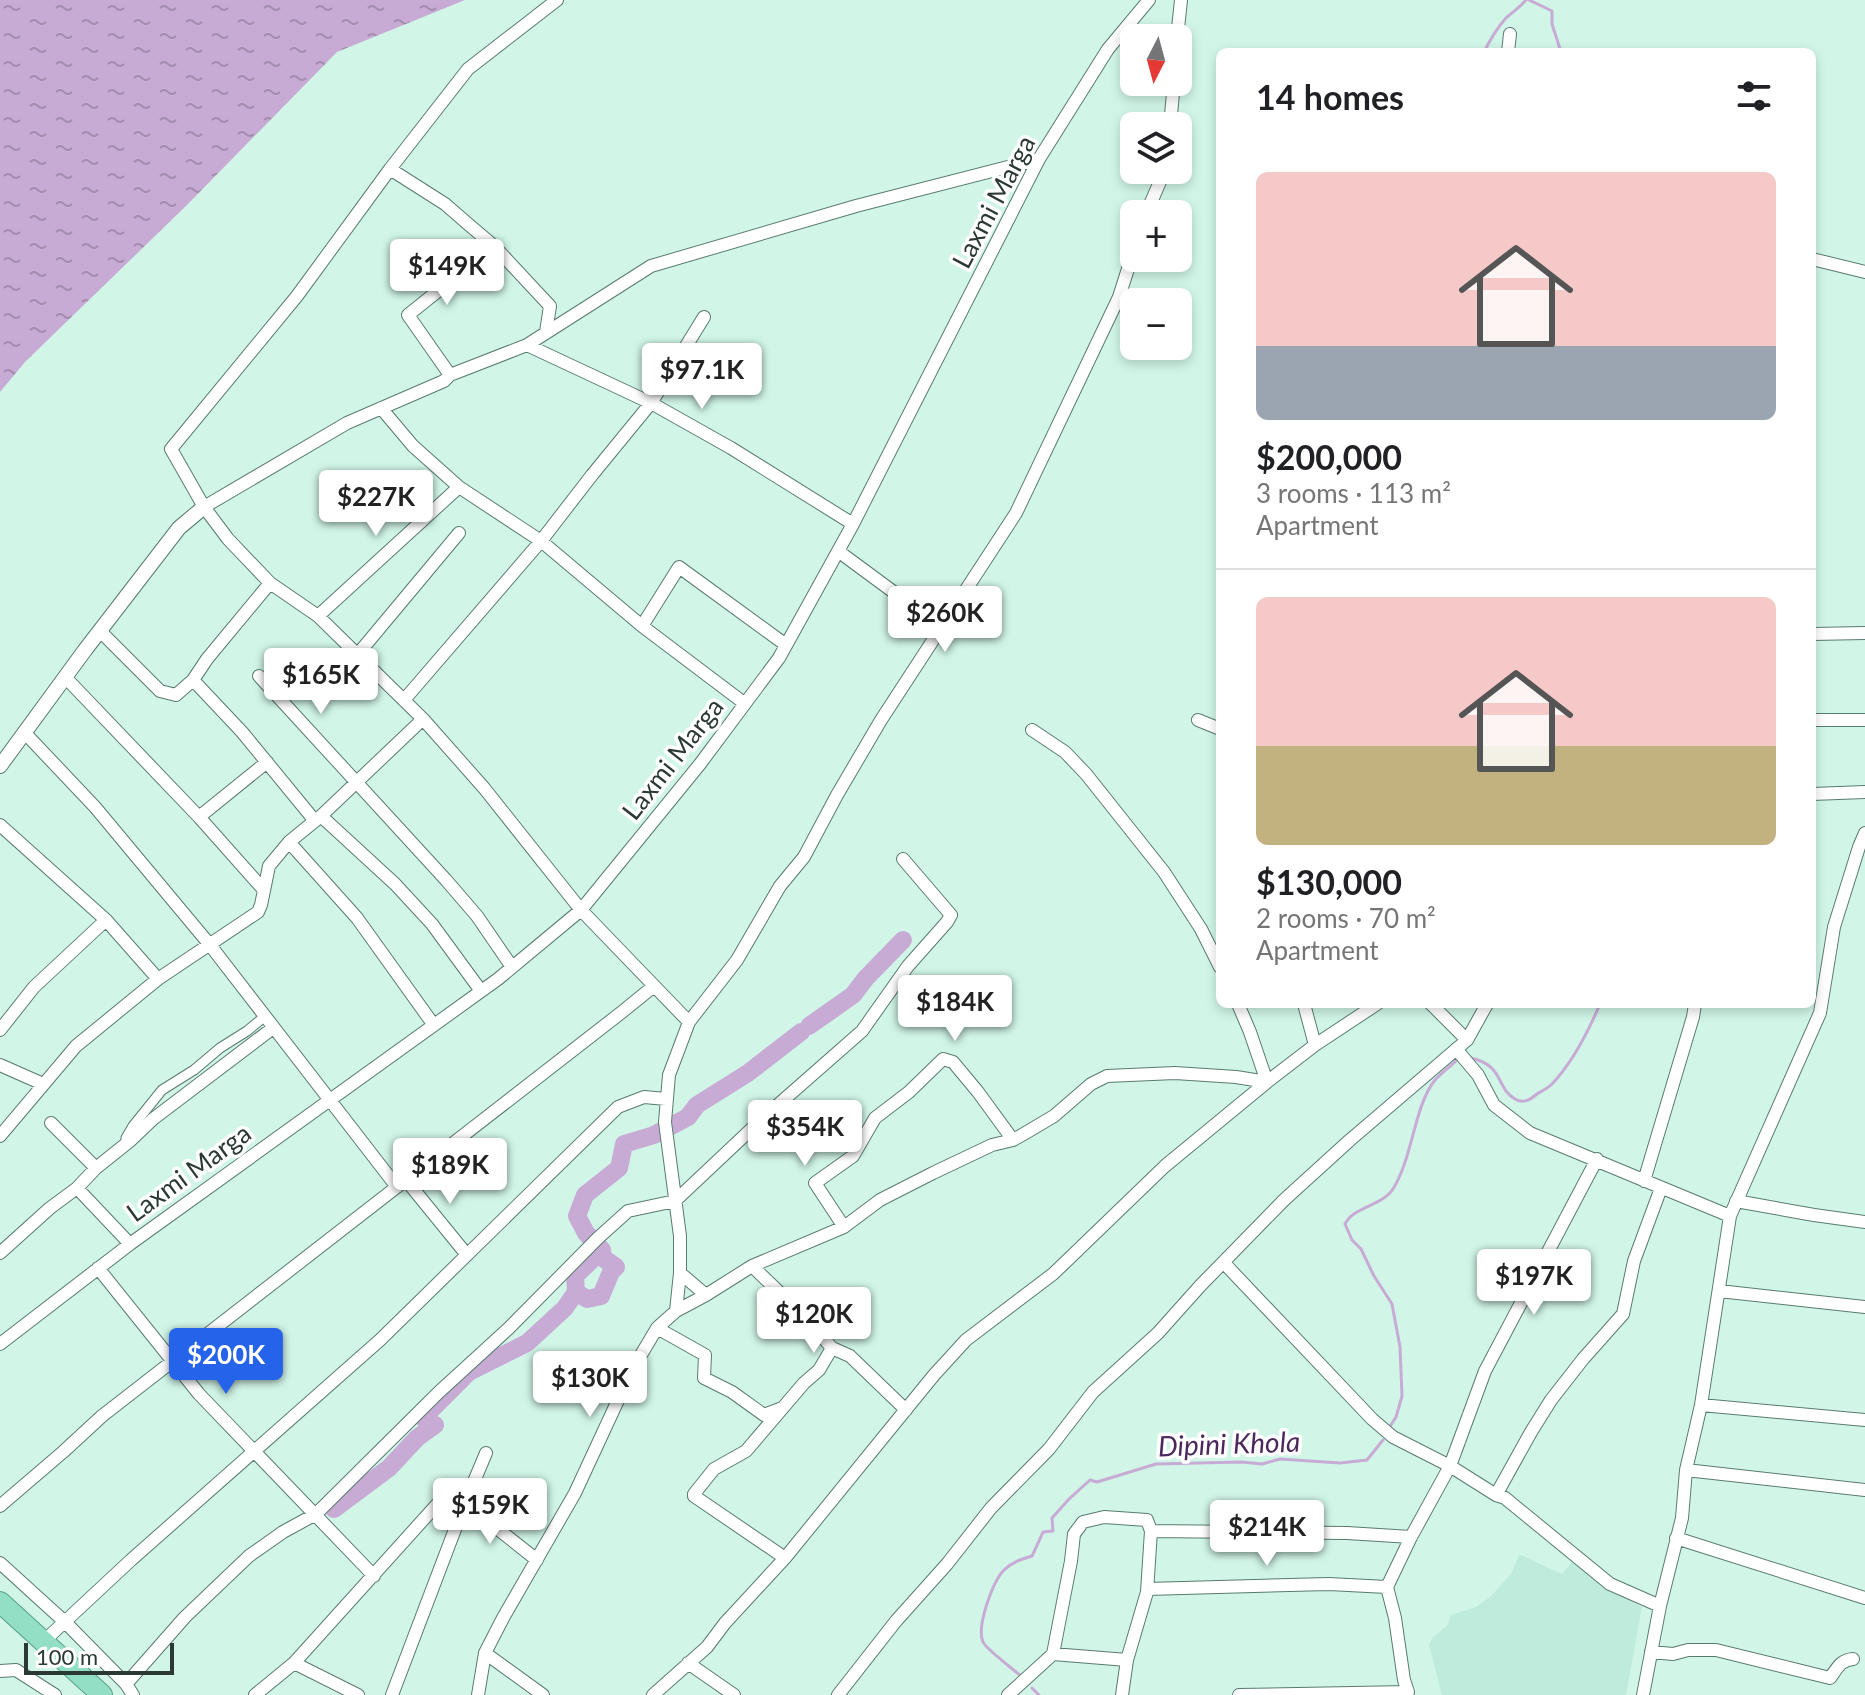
<!DOCTYPE html>
<html lang="en">
<head>
<meta charset="utf-8">
<style>
  body { margin:0; font-family:Lato,sans-serif; background:#f6f6f6; color:#202124; height:100vh; display:flex; flex-direction:column; font-size:30px; white-space:nowrap }
  * { box-sizing:border-box; margin:0 }
  p { font-size:26px; color:#757577 }
  .icon { flex:none; width:44px; height:44px; fill:none; stroke:currentColor; stroke-width:2; stroke-linecap:round; stroke-linejoin:round }
  .map { position:relative; flex:1; overflow:hidden }
  .details { position:absolute; left:1216px; top:48px; width:600px; height:960px; display:flex; flex-direction:column; background:#fff; border-radius:12px; box-shadow:0 4px 12px #0003 }
  .details>* { flex:none }
  .needle { width:52px; rotate:186deg }
  .controls { position:absolute; left:1120px; top:24px; display:grid; gap:16px }
  .controls a { display:grid; place-items:center; width:72px; height:72px; border-radius:12px; background:#fff; box-shadow:0 4px 12px #0003; font-size:40px }
  .scale { position:absolute; left:24px; bottom:20px; width:150px; box-sizing:border-box; padding-left:8px; border:4px solid #2b3934; border-top:0; font-size:22px; line-height:28px; white-space:nowrap; color:#2b3934; -webkit-text-stroke:6px #fff; paint-order:stroke }
  .price { position:absolute; translate:-50% -68px; padding:0 18px; border-radius:8px; background:#fff; color:#222; font-size:26px; line-height:52px; filter:drop-shadow(0 2px 4px #0008) }
  .price::after { content:''; position:absolute; left:50%; top:48px; width:24px; height:18px; margin-left:-12px; background:inherit; clip-path:polygon(0 0,100% 0,50% 100%) }
  .price.active { background:#2563eb; color:#fff }
  ul { padding:0; list-style:none }
  li { display:grid; align-content:center; gap:16px; height:424px; padding:0 40px }
  li+li { border-top:2px solid #e0e0e0 }
  li span { display:grid; place-items:center; height:248px; border-radius:12px; color:#555 }
  li>.icon { margin-inline-start:auto }
  span .icon { width:144px; height:144px; fill:#fffc; stroke-width:1 }
  li b { font-size:34px }
  h2 { display:flex; justify-content:space-between; align-items:center; height:96px; padding:0 40px; font-size:34px }
  .map>svg:first-child { display:block }
  .built { fill:#beebdb }
  .water { fill:url(#water-ripples) }
  .lines { fill:none; stroke-linecap:round; stroke-linejoin:round }
  .stream { stroke:#c8abd5; stroke-width:3 }
  .river { stroke:#c8abd5; stroke-width:18 }
  .pedestrian-casing { stroke:#597b6f; stroke-width:11 }
  .minor-casing { stroke:#597b6f; stroke-width:14 }
  .tertiary-casing { stroke:#597b6f; stroke-width:16 }
  .trunk-casing { stroke:#5ca08a; stroke-width:22 }
  .pedestrian { stroke:#fff; stroke-width:9 }
  .minor { stroke:#fff; stroke-width:12 }
  .tertiary { stroke:#fff; stroke-width:14 }
  .trunk { stroke:#92dfc6; stroke-width:20 }
  .labels { text-anchor:middle; stroke-width:7; stroke-linejoin:round; paint-order:stroke }
  .street-label { font-size:26px; fill:#2b3934; stroke:#fff }
  .water-label { font-size:28px; font-style:italic; fill:#4d285c; stroke:#fff }
</style>
</head>
<body>
<div class="map">
<svg width="1865" height="1695" viewBox="0 0 1865 1695">
  <defs>
    <pattern id="water-ripples" width="26" height="14" patternUnits="userSpaceOnUse" patternTransform="scale(2)"><rect width="26" height="14" fill="#c8abd5"/><path d="M2 4q2-2 4 0t4 0M15 11q2-2 4 0t4 0" fill="none" stroke="#a38cae"/></pattern>
  </defs>
  <rect width="100%" height="100%" fill="#d1f6e8"/>
  <path class="built" d="M1519,1555H1521L1562,1574L1575,1558L1603,1586L1642,1607L1626,1695H1442L1429,1645L1432,1638L1447,1626L1451,1615L1476,1607L1490,1597L1511,1574Z"/>
  <path class="water" d="M0,0H465L337,52L187,205L25,362L0,392Z"/>
  <g class="lines">
    <path class="stream" d="M1529,0L1552,11V24L1561,52
      M1484,52C1490,40 1497,28 1506,18C1513,12 1520,7 1526,0
      M1471,1058C1505,1066 1495,1087 1515,1099C1523,1104 1530,1100 1537,1094C1542,1091 1548,1088 1552,1084C1573,1062 1588,1032 1600,1004
      M1389,1428L1396,1417L1402,1396L1400,1347L1392,1304L1374,1276L1361,1249L1352,1240L1345,1224C1353,1207 1382,1206 1393,1189C1413,1157 1414,1106 1435,1080C1442,1072 1451,1066 1458,1059
      M1021,1676C1013,1669 986,1649 983,1642C976,1627 993,1581 1004,1570C1012,1562 1022,1559 1032,1556L1043,1532L1053,1531L1052,1518L1069,1499L1090,1480L1097,1482L1156,1464L1242,1462L1262,1464L1280,1459L1340,1463L1367,1460L1383,1440
      M1032,1688L1039,1695"/>
    <path class="river" d="M809,1026L853,995L866,978L903,940
      M576,1292L587,1299L601,1296L611,1272L616,1267L603,1258L602,1250
      M334,1509L389,1468L417,1438L435,1425L423,1418L469,1372L527,1343L565,1308L576,1292L575,1276L602,1250L586,1233L577,1216L585,1195L619,1168L624,1144L654,1135L688,1117L697,1105L748,1073L801,1032"/>
    <g class="pedestrian-casing">
      <path id="pedestrian" d="M126,1144V1138L133,1126L162,1090L194,1070L220,1048L247,1031L264,1017"/>
    </g>
    <g class="minor-casing">
      <path id="minor" d="M557,0L468,69L390,169L297,296L171,449L204,507L228,539L270,583L318,616L423,719L484,788L581,910L689,1022
        M1177,38L1181,0
        M1508,52L1510,34
        M1170,126L1174,82
        M390,169L445,204L468,224L494,246L550,306L546,332
        M1146,214L1165,170
        M1812,259L1865,272
        M527,345L651,403L731,448L853,524
        M450,375L408,315L494,246
        M381,408L413,446L459,487L541,541L642,626
        M204,507L347,423L444,381L450,375L527,345L651,266L856,206L1039,159
        M838,551L899,596
        M318,616L459,487
        M100,631L160,691L176,695L193,680L207,659L270,583
        M1812,634L1865,633
        M358,654L459,533
        M259,676L446,880L477,916L512,967
        M65,677L199,817L263,889
        M193,680L242,732L315,821
        M404,700L541,541L592,475L651,403L704,317
        M744,703L642,626L679,567L786,645
        M1198,720L1220,729
        M1812,720H1865
        M1032,730L1065,752L1086,774L1164,872L1201,929L1220,967
        M24,732L95,807L210,945L397,1187
        M1812,794L1865,792
        M321,816L395,884L432,924L481,991
        M199,817L267,762
        M0,825L106,920L158,979
        M289,842L357,918L433,1024
        M1304,1004L1315,1045
        M1431,1004L1467,1040
        M0,1030L34,987L106,920
        M1456,1049L1478,1075L1494,1105L1530,1133L1730,1216
        M0,1065L43,1084
        M51,1123L96,1168
        M0,1136L76,1046L158,979L258,912L261,905L269,866L289,842L321,816L423,719
        M406,1180L467,1255
        M1644,1181L1693,1017L1695,1004
        M77,1188L130,1244
        M1736,1201L1814,1215L1865,1222
        M844,1227L815,1183L853,1156L875,1118L909,1092L943,1059L953,1062L978,1092L1013,1140
        M0,1253L50,1208L77,1188L96,1168L131,1140L153,1119L273,1028
        M1224,1263L1372,1419L1393,1437L1450,1466L1496,1495L1505,1498L1610,1584L1660,1606
        M752,1266L807,1319L832,1348L850,1356L906,1410
        M98,1268L199,1394L374,1576
        M680,1273L706,1295
        M1719,1291L1865,1307
        M676,1311L706,1295L752,1266L844,1227L880,1200L933,1173L992,1145L1013,1140L1022,1135L1054,1116L1091,1084L1107,1076L1175,1073L1236,1077L1267,1082L1250,1032L1238,1004
        M657,1328L705,1355L704,1378L732,1392L764,1415L782,1408
        M0,1344L130,1244L498,979L581,910L700,764L779,658L853,524L1039,159L1108,49L1149,0
        M1701,1405L1865,1420
        M1686,1470L1865,1490
        M1496,1495L1531,1432L1551,1400L1583,1359L1623,1314L1634,1261L1661,1188
        M0,1506L63,1452L102,1416L622,1012L654,986
        M1676,1538L1865,1598
        M785,1558L694,1496V1494L714,1469L746,1451L804,1383L819,1370L832,1348
        M0,1563L66,1623L126,1684L133,1695
        M1147,1589L1329,1584L1387,1587
        M43,1642L131,1560L380,1340L618,1107L644,1097L666,1099
        M1651,1652L1673,1654L1688,1650H1716L1830,1678C1837,1669 1840,1660 1853,1659
        M485,1653L543,1695
        M1053,1654L1071,1561L1074,1534L1083,1522L1104,1517L1147,1520L1151,1531
        M294,1663L358,1695
        M688,1663L734,1695
        M0,1671L16,1670L55,1695
        M126,1684L185,1617L249,1556L283,1532L316,1514L439,1392L508,1329L598,1238L628,1211L675,1201L763,1118L862,1031L908,966L947,922L951,915L903,859
        M255,1695L294,1663L441,1500L445,1498L465,1503L537,1560
        M392,1695L465,1503L486,1453
        M478,1695L485,1653L503,1618L575,1493L632,1370L657,1328L676,1311L680,1273V1236L665,1122L669,1075L689,1022L737,960L780,886L804,857L837,795L881,720L1016,513L1119,297L1134,250
        M653,1695L707,1647L725,1623L785,1558L934,1375L966,1340L1053,1274L1165,1166L1267,1082L1315,1045L1377,1004
        M838,1695L896,1621L947,1564L991,1508L1049,1449L1093,1392L1158,1333L1200,1286L1284,1200L1350,1140L1467,1040L1487,1004
        M1008,1695L1053,1654L1127,1660
        M1122,1695L1127,1660L1147,1592L1151,1531L1347,1533L1411,1537L1450,1466L1485,1371L1597,1159
        M1239,1695L1408,1692L1404,1680L1395,1618L1387,1587L1411,1537
        M1643,1695L1660,1606L1682,1518L1686,1470L1701,1405L1730,1216L1820,1013L1834,927L1859,847L1865,833"/>
    </g>
    <g class="tertiary-casing">
      <path id="tertiary" d="M0,766L85,650L179,528L204,507"/>
    </g>
    <g class="trunk-casing">
      <path id="trunk" d="M0,1602L102,1695"/>
    </g>
    <use href="#pedestrian" class="pedestrian"/>
    <use href="#minor" class="minor"/>
    <use href="#tertiary" class="tertiary"/>
    <use href="#trunk" class="trunk"/>
  </g>
  <g class="labels">
    <g class="street-label">
      <text transform="translate(994 202) rotate(-62)" y="9">Laxmi Marga</text>
      <text transform="translate(673 759) rotate(-52)" y="9">Laxmi Marga</text>
      <text transform="translate(189 1173) rotate(-36)" y="9">Laxmi Marga</text>
    </g>
    <g class="water-label">
      <text transform="translate(1229 1444) rotate(-2)" y="10">Dipini Khola</text>
    </g>
  </g>
</svg>
<div class="controls">
<a><svg class="needle" viewBox="-14 -14 28 28"><path d="M0-13l5 13h-10z" fill="#e53935"/><path d="M0 13l5-13h-10z" fill="#757577"/></svg></a>
<a><svg class="icon" aria-label="layers" viewBox="0 0 24 24"><path d="M12 4l9 5-9 5-9-5zM3 14l9 5 9-5"/></svg></a>
<a>+</a>
<a>−</a>
</div>
<div class="scale">100 m</div>
<b class="price" style="left:447px;top:307px">$149K</b>
<b class="price" style="left:702px;top:411px">$97.1K</b>
<b class="price" style="left:376px;top:538px">$227K</b>
<b class="price" style="left:945px;top:654px">$260K</b>
<b class="price" style="left:321px;top:716px">$165K</b>
<b class="price" style="left:955px;top:1043px">$184K</b>
<b class="price" style="left:805px;top:1168px">$354K</b>
<b class="price" style="left:450px;top:1206px">$189K</b>
<b class="price" style="left:1534px;top:1317px">$197K</b>
<b class="price" style="left:814px;top:1355px">$120K</b>
<b class="price active" style="left:226px;top:1396px">$200K</b>
<b class="price" style="left:590px;top:1419px">$130K</b>
<b class="price" style="left:490px;top:1546px">$159K</b>
<b class="price" style="left:1267px;top:1568px">$214K</b>
<section class="details">
<h2>14 homes<svg class="icon" aria-label="filters" viewBox="0 0 24 24"><path d="M4 7h16M4 17h16"/><circle cx="9" cy="7" r="2"/><circle cx="15" cy="17" r="2"/></svg></h2>
<ul>
<li><span style="background:linear-gradient(#f6c9c9 70%,#9aa5b1 0)"><svg class="icon" aria-label="home" viewBox="0 0 24 24"><path d="M3 11l9-7 9 7M6 9v11h12V9"/></svg></span><div><b>$200,000</b><p>3 rooms · 113 m²</p><p>Apartment</p></div></li>
<li><span style="background:linear-gradient(#f6c9c9 60%,#c2b280 0)"><svg class="icon" aria-label="home" viewBox="0 0 24 24"><path d="M3 11l9-7 9 7M6 9v11h12V9"/></svg></span><div><b>$130,000</b><p>2 rooms · 70 m²</p><p>Apartment</p></div></li>
</ul>
</section>
</div>
</body>
</html>
